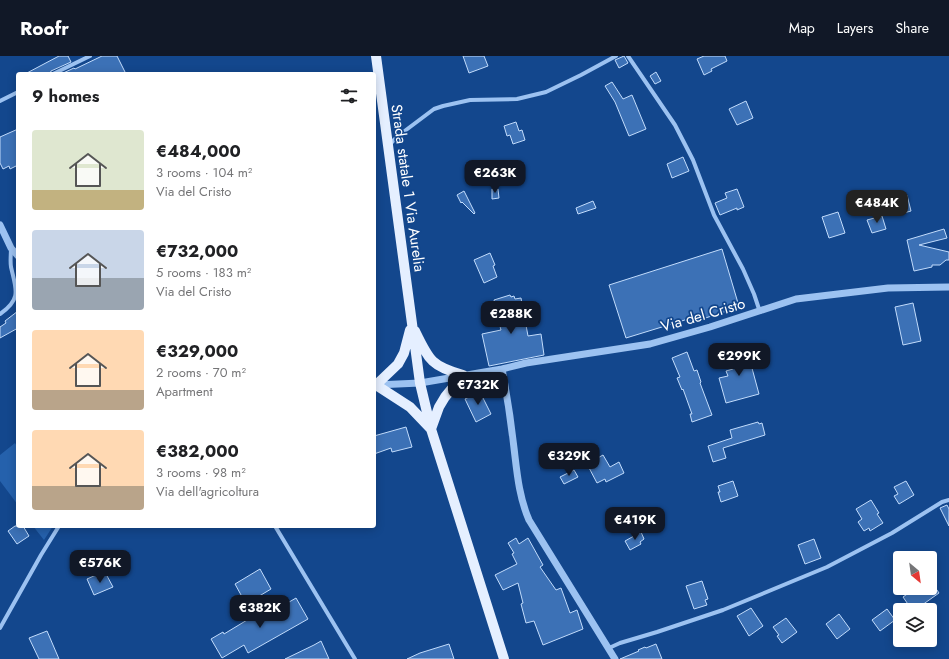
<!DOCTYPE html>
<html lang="en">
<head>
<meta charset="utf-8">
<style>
  body { margin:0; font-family:Jost,sans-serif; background:#f6f6f6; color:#202124; height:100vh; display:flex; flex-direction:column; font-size:15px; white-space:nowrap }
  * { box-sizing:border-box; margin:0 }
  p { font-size:13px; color:#757577 }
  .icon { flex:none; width:22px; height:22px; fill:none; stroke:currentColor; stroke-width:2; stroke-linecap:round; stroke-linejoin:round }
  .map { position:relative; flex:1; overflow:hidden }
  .panel { position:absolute; left:16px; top:16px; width:360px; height:456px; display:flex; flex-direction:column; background:#fff; border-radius:4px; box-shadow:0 2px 10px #0003 }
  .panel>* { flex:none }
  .needle { width:26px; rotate:151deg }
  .tools { position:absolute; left:893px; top:495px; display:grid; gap:8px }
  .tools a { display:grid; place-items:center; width:44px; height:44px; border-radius:4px; background:#fff; box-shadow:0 2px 10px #0003; font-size:20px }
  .price { position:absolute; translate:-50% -34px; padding:0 9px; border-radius:8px; background:#111827; color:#fff; font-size:13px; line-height:26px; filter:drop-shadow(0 1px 2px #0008) }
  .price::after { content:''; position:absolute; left:50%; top:24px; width:12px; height:9px; margin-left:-6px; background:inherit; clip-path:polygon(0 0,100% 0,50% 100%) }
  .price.on { background:#222; color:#fff }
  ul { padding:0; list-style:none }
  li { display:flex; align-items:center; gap:12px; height:100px; padding:0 16px }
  li span { display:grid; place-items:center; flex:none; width:112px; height:80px; border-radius:4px; color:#555 }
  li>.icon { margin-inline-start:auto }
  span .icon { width:48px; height:48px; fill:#fffc; stroke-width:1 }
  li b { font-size:17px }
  h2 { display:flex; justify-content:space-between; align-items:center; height:48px; padding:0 16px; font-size:17px }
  header { display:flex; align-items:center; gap:24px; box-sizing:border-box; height:56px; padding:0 20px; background:#111827; color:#fff }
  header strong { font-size:19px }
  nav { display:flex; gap:22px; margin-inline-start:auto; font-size:14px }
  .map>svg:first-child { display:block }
  .green { fill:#2561ac }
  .building { fill:#3c71b6; stroke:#c2dcfc }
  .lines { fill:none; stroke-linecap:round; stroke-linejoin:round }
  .minor { stroke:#9cc2f1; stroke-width:4 }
  .tertiary { stroke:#9cc2f1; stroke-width:7 }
  .primary { stroke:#e5efff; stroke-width:10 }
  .labels { text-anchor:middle; stroke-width:3.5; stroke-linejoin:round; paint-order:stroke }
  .street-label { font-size:15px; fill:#fff; stroke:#13478d }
</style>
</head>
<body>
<header>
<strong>Roofr</strong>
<nav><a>Map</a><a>Layers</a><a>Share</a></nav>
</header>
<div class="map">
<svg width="949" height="603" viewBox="0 0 949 603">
  <rect width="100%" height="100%" fill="#13478d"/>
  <path class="green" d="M15,387L18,392V449L0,425V399Z
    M33,470H53L44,484Z"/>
  <path class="building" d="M59,0H68L71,6L51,15L50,18H25Z
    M102,0H117L126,18H61L74,12L75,13Z
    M463,0H484L488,10L469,17Z
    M624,0L628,7L619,12L615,4Z
    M704,0H725L727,5L711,13L712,15L704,19L697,3Z
    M656,16L661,25L655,28L650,20Z
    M612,26L623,43L632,39L646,73L629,80L615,46L605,30Z
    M746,45L753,62L737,69L729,53Z
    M516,66L519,75L522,74L525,84L513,88L510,79L507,80L504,70Z
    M18,73V109L10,113L9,110L3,113L0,107V81Z
    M683,101L689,115L672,122L667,108Z
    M492,133H498L499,142L492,143Z
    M737,133L744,151L737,154V152L720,159L715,147L727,142L725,137Z
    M464,135L475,157L474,158L462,146L461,147L457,139Z
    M907,139L911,155L896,159L892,143Z
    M593,145L596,152L578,158L576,152Z
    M838,156L845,177L829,182L822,161Z
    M882,160L886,173L872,177L867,164Z
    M944,173L947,182L919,189L949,196V204H946L940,209H932V211L914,215L907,184Z
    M722,193L738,247L726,251L727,255L690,267L688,263L626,282L609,229Z
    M490,197L495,209L493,210L497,221L484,227L474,204Z
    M510,239L511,241L514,240L515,243L521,242L528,280L541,278L544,299L489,310L482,278L501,274L495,253L496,252L494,244Z
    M913,247L921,285L903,289L895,251Z
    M18,255V272L0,282V271L6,267L5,265Z
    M746,290L759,338L726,347L719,322L728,320L726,315L733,313L728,295Z
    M687,296L694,315L697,314L701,326L700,327L712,359L692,366L690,358H692L683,333L682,334L677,322L680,321L672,302Z
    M479,334L491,358L476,366L465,343L471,340L470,339Z
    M758,366L759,368L762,367L765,379L723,392L726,402L713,406L708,390L732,382L730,374Z
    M406,371L412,391L392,396L391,392L374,398V380Z
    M603,399L610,411L619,406L624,417L606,426L605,423L597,427L587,408Z
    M574,414L578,421L564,428L560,421Z
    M733,425L738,440L721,446L718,436H720L718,430Z
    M906,425L914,439L899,448L894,440L898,438L894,431Z
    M871,444L879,457L877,458L883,467L870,475L869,472L864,475L858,466L862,463L856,453Z
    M947,449L949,453V470L940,452Z
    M15,470H23L29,480L17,488L8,475Z
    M641,476L644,483L640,486L641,488L630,494L625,485Z
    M516,482L519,488L528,482L543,509L540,511L556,534L561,532L570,557L577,554L583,573L543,589L534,565L526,567L521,548L523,547L518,527L503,534L495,519L517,508L512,498L514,497L508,487Z
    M814,483L821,502L805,508L798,489Z
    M260,513L271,533L246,548L235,528Z
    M106,518L113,531L94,539L87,523L96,519L97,522Z
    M930,524L939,537L915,554H912L903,541L916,532H930Z
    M702,525L708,543L705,544L707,549L694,553L686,530Z
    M296,542L308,563L248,597L244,589L222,602L211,583L223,576L224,578L257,558L260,563Z
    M751,552L763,570L749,580L737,560Z
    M887,553L895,564L880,575L872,564Z
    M839,558L850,573L837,583L826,568Z
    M786,562L797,576L782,587L777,580L779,579L773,571Z
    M47,575L59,603H39L29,582Z
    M321,585L329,603H285L314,589Z
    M449,588L454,603H407L420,597Z
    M656,588L662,603H620L639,595L638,594L645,591L646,592Z"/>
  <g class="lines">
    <path class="minor" d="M628,0L675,69L693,104L714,159L743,213L754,238L760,256
      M53,18L90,0
      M0,45L18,36
      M390,88L398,80L434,53L443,50L470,44L517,43L546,36L581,19L616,0
      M0,258C22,243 16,233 11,211C10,205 11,198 11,192
      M275,470L355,603
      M0,572L41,499L59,470
      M609,592L620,587L657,576L723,554L827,511L892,477L942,446L949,444"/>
    <path class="tertiary" d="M0,169L11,192L18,200
      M502,313C507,339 511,365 514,392C517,417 519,441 529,464L615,603
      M376,329L420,327L502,313L526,307L650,288L710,271L796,243L888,232L949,231"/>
    <path class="primary" d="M376,0L420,327L431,373L504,603
      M410,274L404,297L398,308L376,329L410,351L431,373
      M415,275C429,304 431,310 463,319L445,341L439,351L431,373"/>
  </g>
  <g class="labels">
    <g class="street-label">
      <text transform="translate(408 132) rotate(82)" y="5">Strada statale 1 Via Aurelia</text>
      <text transform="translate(703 259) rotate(-16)" y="5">Via del Cristo</text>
    </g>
  </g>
</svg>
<div class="tools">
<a><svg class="needle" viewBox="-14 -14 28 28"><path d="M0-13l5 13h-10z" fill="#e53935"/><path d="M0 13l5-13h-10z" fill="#757577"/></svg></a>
<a><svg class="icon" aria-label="layers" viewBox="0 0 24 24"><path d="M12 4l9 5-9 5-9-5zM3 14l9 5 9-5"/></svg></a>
</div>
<b class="price" style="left:495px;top:138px">€263K</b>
<b class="price on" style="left:877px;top:168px">€484K</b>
<b class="price" style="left:511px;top:279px">€288K</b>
<b class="price" style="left:739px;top:321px">€299K</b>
<b class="price" style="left:478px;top:350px">€732K</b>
<b class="price" style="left:569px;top:421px">€329K</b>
<b class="price" style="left:635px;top:485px">€419K</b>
<b class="price" style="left:100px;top:528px">€576K</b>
<b class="price" style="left:260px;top:573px">€382K</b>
<section class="panel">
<h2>9 homes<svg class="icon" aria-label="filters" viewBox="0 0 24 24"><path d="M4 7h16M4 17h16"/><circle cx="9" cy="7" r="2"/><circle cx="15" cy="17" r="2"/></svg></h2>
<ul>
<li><span style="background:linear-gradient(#dfe7d0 75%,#c2b280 0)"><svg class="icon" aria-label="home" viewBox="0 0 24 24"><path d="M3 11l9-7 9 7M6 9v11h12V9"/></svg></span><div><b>€484,000</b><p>3 rooms · 104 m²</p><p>Via del Cristo</p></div></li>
<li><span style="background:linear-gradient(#c9d6e8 60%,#9aa5b1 0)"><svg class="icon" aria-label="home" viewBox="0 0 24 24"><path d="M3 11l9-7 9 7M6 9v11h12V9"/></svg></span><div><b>€732,000</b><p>5 rooms · 183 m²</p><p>Via del Cristo</p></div></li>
<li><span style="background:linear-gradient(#ffd9b3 75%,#b9a48a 0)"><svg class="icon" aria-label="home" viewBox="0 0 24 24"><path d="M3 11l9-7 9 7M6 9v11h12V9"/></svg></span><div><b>€329,000</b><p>2 rooms · 70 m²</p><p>Apartment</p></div></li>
<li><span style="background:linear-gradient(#ffd9b3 70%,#b9a48a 0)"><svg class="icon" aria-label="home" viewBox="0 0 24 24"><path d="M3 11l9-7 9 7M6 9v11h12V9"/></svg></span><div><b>€382,000</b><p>3 rooms · 98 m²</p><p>Via dell'agricoltura</p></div></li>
</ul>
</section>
</div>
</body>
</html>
